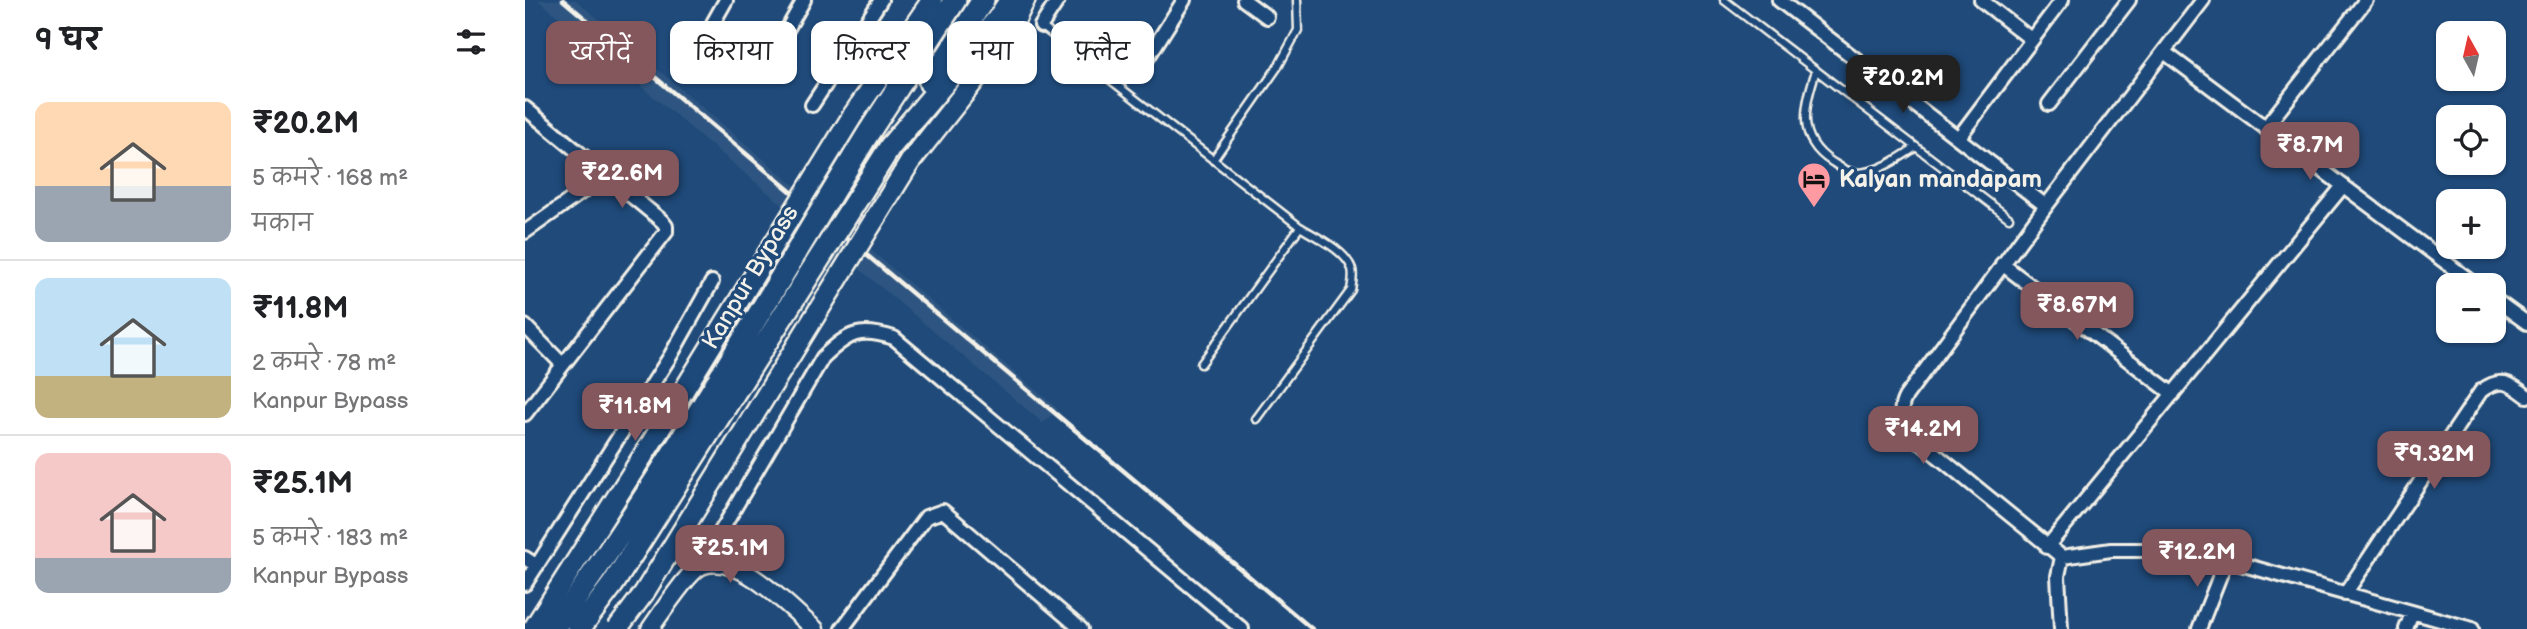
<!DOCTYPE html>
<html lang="hi">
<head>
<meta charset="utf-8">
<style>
  body { margin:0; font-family:"Balsamiq Sans","Playpen Sans Deva",sans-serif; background:#f2f2f2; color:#202124; height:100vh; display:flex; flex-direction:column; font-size:26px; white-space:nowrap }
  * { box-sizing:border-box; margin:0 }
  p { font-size:23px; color:#757577 }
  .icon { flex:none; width:38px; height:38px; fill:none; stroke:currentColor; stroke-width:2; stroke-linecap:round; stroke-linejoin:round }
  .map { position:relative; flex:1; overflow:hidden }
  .drawer { display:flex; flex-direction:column; background:#fff; width:525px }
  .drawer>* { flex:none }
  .guide { position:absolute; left:21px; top:21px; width:665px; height:63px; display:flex; gap:14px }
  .needle { width:46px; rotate:352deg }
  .buttons { position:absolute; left:1911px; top:21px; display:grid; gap:14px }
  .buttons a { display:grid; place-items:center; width:70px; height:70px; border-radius:14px; background:#fff; box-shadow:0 2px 5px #0004; font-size:35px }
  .price { position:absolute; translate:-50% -60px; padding:0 16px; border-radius:14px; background:#84575d; color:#fff; font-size:23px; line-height:46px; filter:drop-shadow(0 2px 4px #0008) }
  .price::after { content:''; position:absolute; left:50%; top:42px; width:21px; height:16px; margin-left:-10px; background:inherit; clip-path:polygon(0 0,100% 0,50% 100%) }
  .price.active { background:#222; color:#fff }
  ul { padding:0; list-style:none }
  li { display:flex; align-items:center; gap:21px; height:175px; padding:0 35px }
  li+li { border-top:2px solid #e0e0e0 }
  li span { display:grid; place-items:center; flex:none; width:196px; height:140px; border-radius:14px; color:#555 }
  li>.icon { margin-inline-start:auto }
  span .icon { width:84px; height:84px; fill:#fffc; stroke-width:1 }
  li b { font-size:30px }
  h2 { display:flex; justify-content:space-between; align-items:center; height:84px; padding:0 35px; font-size:30px }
  .tag { padding:0 24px; border-radius:14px; background:#fff; box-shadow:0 2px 5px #0004; font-size:24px; line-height:63px }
  .tag.active { background:#84575d; color:#fff }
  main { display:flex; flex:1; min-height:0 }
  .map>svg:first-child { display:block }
  .built { fill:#2d5581 }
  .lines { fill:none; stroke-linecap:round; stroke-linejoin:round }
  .service-casing { stroke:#f4f1e8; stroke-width:11 }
  .minor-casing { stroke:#f4f1e8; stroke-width:18 }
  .tertiary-casing { stroke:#f4f1e8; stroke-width:21 }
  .secondary-casing { stroke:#f4f1e8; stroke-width:24 }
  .trunk-casing { stroke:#f4f1e8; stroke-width:26 }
  .service { stroke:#1f4a7a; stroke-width:6 }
  .minor { stroke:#1f4a7a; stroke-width:12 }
  .tertiary { stroke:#1f4a7a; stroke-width:16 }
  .secondary { stroke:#1f4a7a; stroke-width:19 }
  .trunk { stroke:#1f4a7a; stroke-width:21 }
  .rail { stroke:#f4f1e8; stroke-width:4.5 }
  .secondary-bridge-casing { stroke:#f4f1e8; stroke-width:24; stroke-linecap:butt }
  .trunk-bridge-casing { stroke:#f4f1e8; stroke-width:26; stroke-linecap:butt }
  .secondary-bridge { stroke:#1f4a7a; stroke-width:19 }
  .trunk-bridge { stroke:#1f4a7a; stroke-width:21 }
  .labels { text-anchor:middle; stroke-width:6; stroke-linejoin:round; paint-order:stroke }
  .poi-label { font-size:24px; font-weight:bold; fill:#f4f1e8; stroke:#1f4a7a; text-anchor:start }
  .street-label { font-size:24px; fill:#f4f1e8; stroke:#1f4a7a }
</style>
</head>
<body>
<main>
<section class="drawer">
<h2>9 घर<svg class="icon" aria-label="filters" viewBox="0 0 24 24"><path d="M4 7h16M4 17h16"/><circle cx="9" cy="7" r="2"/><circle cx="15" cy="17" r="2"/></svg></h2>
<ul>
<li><span style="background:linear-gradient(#ffd9b3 60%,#9aa5b1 0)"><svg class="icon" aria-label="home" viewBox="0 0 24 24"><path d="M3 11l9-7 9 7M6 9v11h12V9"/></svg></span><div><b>₹20.2M</b><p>5 कमरे · 168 m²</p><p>मकान</p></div></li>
<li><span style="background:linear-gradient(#bfe0f5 70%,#c2b280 0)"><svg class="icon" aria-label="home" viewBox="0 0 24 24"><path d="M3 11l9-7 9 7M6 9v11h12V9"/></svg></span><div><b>₹11.8M</b><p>2 कमरे · 78 m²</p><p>Kanpur Bypass</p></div></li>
<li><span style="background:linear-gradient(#f6c9c9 75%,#9aa5b1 0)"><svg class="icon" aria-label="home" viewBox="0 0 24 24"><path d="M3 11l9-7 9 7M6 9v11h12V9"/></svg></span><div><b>₹25.1M</b><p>5 कमरे · 183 m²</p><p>Kanpur Bypass</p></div></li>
</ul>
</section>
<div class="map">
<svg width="2002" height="629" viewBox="0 0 2002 629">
  <rect width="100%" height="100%" fill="#1f4a7a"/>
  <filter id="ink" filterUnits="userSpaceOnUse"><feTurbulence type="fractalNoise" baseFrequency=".0143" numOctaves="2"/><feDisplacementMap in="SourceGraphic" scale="14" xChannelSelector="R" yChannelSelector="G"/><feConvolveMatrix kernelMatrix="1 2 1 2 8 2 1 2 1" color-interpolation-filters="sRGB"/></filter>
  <g filter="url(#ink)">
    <path class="built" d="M13,0H51L533,409L518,423Z"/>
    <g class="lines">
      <g class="service-casing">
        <path id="service" d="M1199,0L1484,218
          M516,26L775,227C791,237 820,250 827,269C829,276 827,283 826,290L731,419
          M1291,70C1280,106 1270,138 1307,162C1315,167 1323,173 1332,173C1354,172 1373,159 1391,147
          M688,160L754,65L773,30L772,0
          M676,364L775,227"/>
      </g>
      <g class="minor-casing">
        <path id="minor" d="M719,0L742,17
          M1254,0L1521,206
          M1456,0L1507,40
          M1678,0L1521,206L1381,396C1373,409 1377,419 1383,432L1537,557L1586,550H1642L1701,560L1947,629
          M188,23L201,0
          M516,26L533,0
          M1639,52L1951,285
          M240,68L279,0
          M613,73L659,0
          M1524,104L1604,0
          M287,105L356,0
          M0,108L81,175L0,232
          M1740,128L1841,0
          M1434,137L1537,0
          M1477,264L1648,394
          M1969,299L2002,323
          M0,326L38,365
          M0,414L141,232V226L137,221L81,175
          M1522,547L1818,186
          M0,558L12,566
          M175,567L298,357C324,333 334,327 369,338L717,629
          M0,584L146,355L187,282
          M1820,594L1956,391C1975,377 1984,382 2002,396
          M317,629L401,517L418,511L556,629
          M1536,629L1533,576L1537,557
          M1674,629L1701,560
          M1881,629L1887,613"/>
      </g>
      <g class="tertiary-casing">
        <path id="tertiary" d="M125,629C135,615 162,573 176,566C213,550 264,608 290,629"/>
      </g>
      <g class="secondary-casing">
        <path id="secondary" d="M328,115L407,0
          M385,162L478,44L500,0"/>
      </g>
      <g class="trunk-casing">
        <path id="trunk" d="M405,83L458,0
          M344,132L430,0
          M365,147L473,19L486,0"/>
      </g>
      <use href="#service" class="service"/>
      <use href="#minor" class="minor"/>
      <use href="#tertiary" class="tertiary"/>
      <use href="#secondary" class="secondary"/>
      <use href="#trunk" class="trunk"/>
      <path class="rail" d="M38,0L787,629"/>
      <g class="secondary-bridge-casing">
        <path id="secondary-bridge" d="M8,629L135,429L328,115
          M92,629L119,593L385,162"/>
      </g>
      <g class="trunk-bridge-casing">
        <path id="trunk-bridge" d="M29,629C144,470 242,299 344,132
          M54,629L88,584L365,147"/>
      </g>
      <use href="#secondary-bridge" class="secondary-bridge"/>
      <use href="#trunk-bridge" class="trunk-bridge"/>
    </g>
  </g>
  <defs>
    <g id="hotel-pin" transform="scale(1.75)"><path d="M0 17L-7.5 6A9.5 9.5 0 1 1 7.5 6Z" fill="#ff9aa2" stroke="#1f4a7a"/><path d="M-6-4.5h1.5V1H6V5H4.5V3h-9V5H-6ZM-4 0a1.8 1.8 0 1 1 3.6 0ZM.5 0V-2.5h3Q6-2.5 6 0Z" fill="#111"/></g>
  </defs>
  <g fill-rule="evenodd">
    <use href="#hotel-pin" x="1289" y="179"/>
  </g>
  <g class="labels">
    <g class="poi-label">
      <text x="1314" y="187">Kalyan mandapam</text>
    </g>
    <g class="street-label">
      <text transform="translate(225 277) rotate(-59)" y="8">Kanpur Bypass</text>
    </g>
  </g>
</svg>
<div class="buttons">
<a><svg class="needle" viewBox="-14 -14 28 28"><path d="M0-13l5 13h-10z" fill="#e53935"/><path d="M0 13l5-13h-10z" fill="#757577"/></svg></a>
<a><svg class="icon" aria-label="locate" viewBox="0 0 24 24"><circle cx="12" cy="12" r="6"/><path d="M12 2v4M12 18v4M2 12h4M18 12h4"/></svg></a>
<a>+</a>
<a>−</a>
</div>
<b class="price active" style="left:1378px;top:115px">₹20.2M</b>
<b class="price" style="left:1785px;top:182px">₹8.7M</b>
<b class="price" style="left:97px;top:210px">₹22.6M</b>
<b class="price" style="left:1552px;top:342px">₹8.67M</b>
<b class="price" style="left:110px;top:443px">₹11.8M</b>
<b class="price" style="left:1398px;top:466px">₹14.2M</b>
<b class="price" style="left:1909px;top:491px">₹9.32M</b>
<b class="price" style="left:205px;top:585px">₹25.1M</b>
<b class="price" style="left:1672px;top:589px">₹12.2M</b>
<div class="guide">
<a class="tag active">खरीदें</a>
<a class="tag">किराया</a>
<a class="tag">फ़िल्टर</a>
<a class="tag">नया</a>
<a class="tag">फ़्लैट</a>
</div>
</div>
</main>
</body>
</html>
